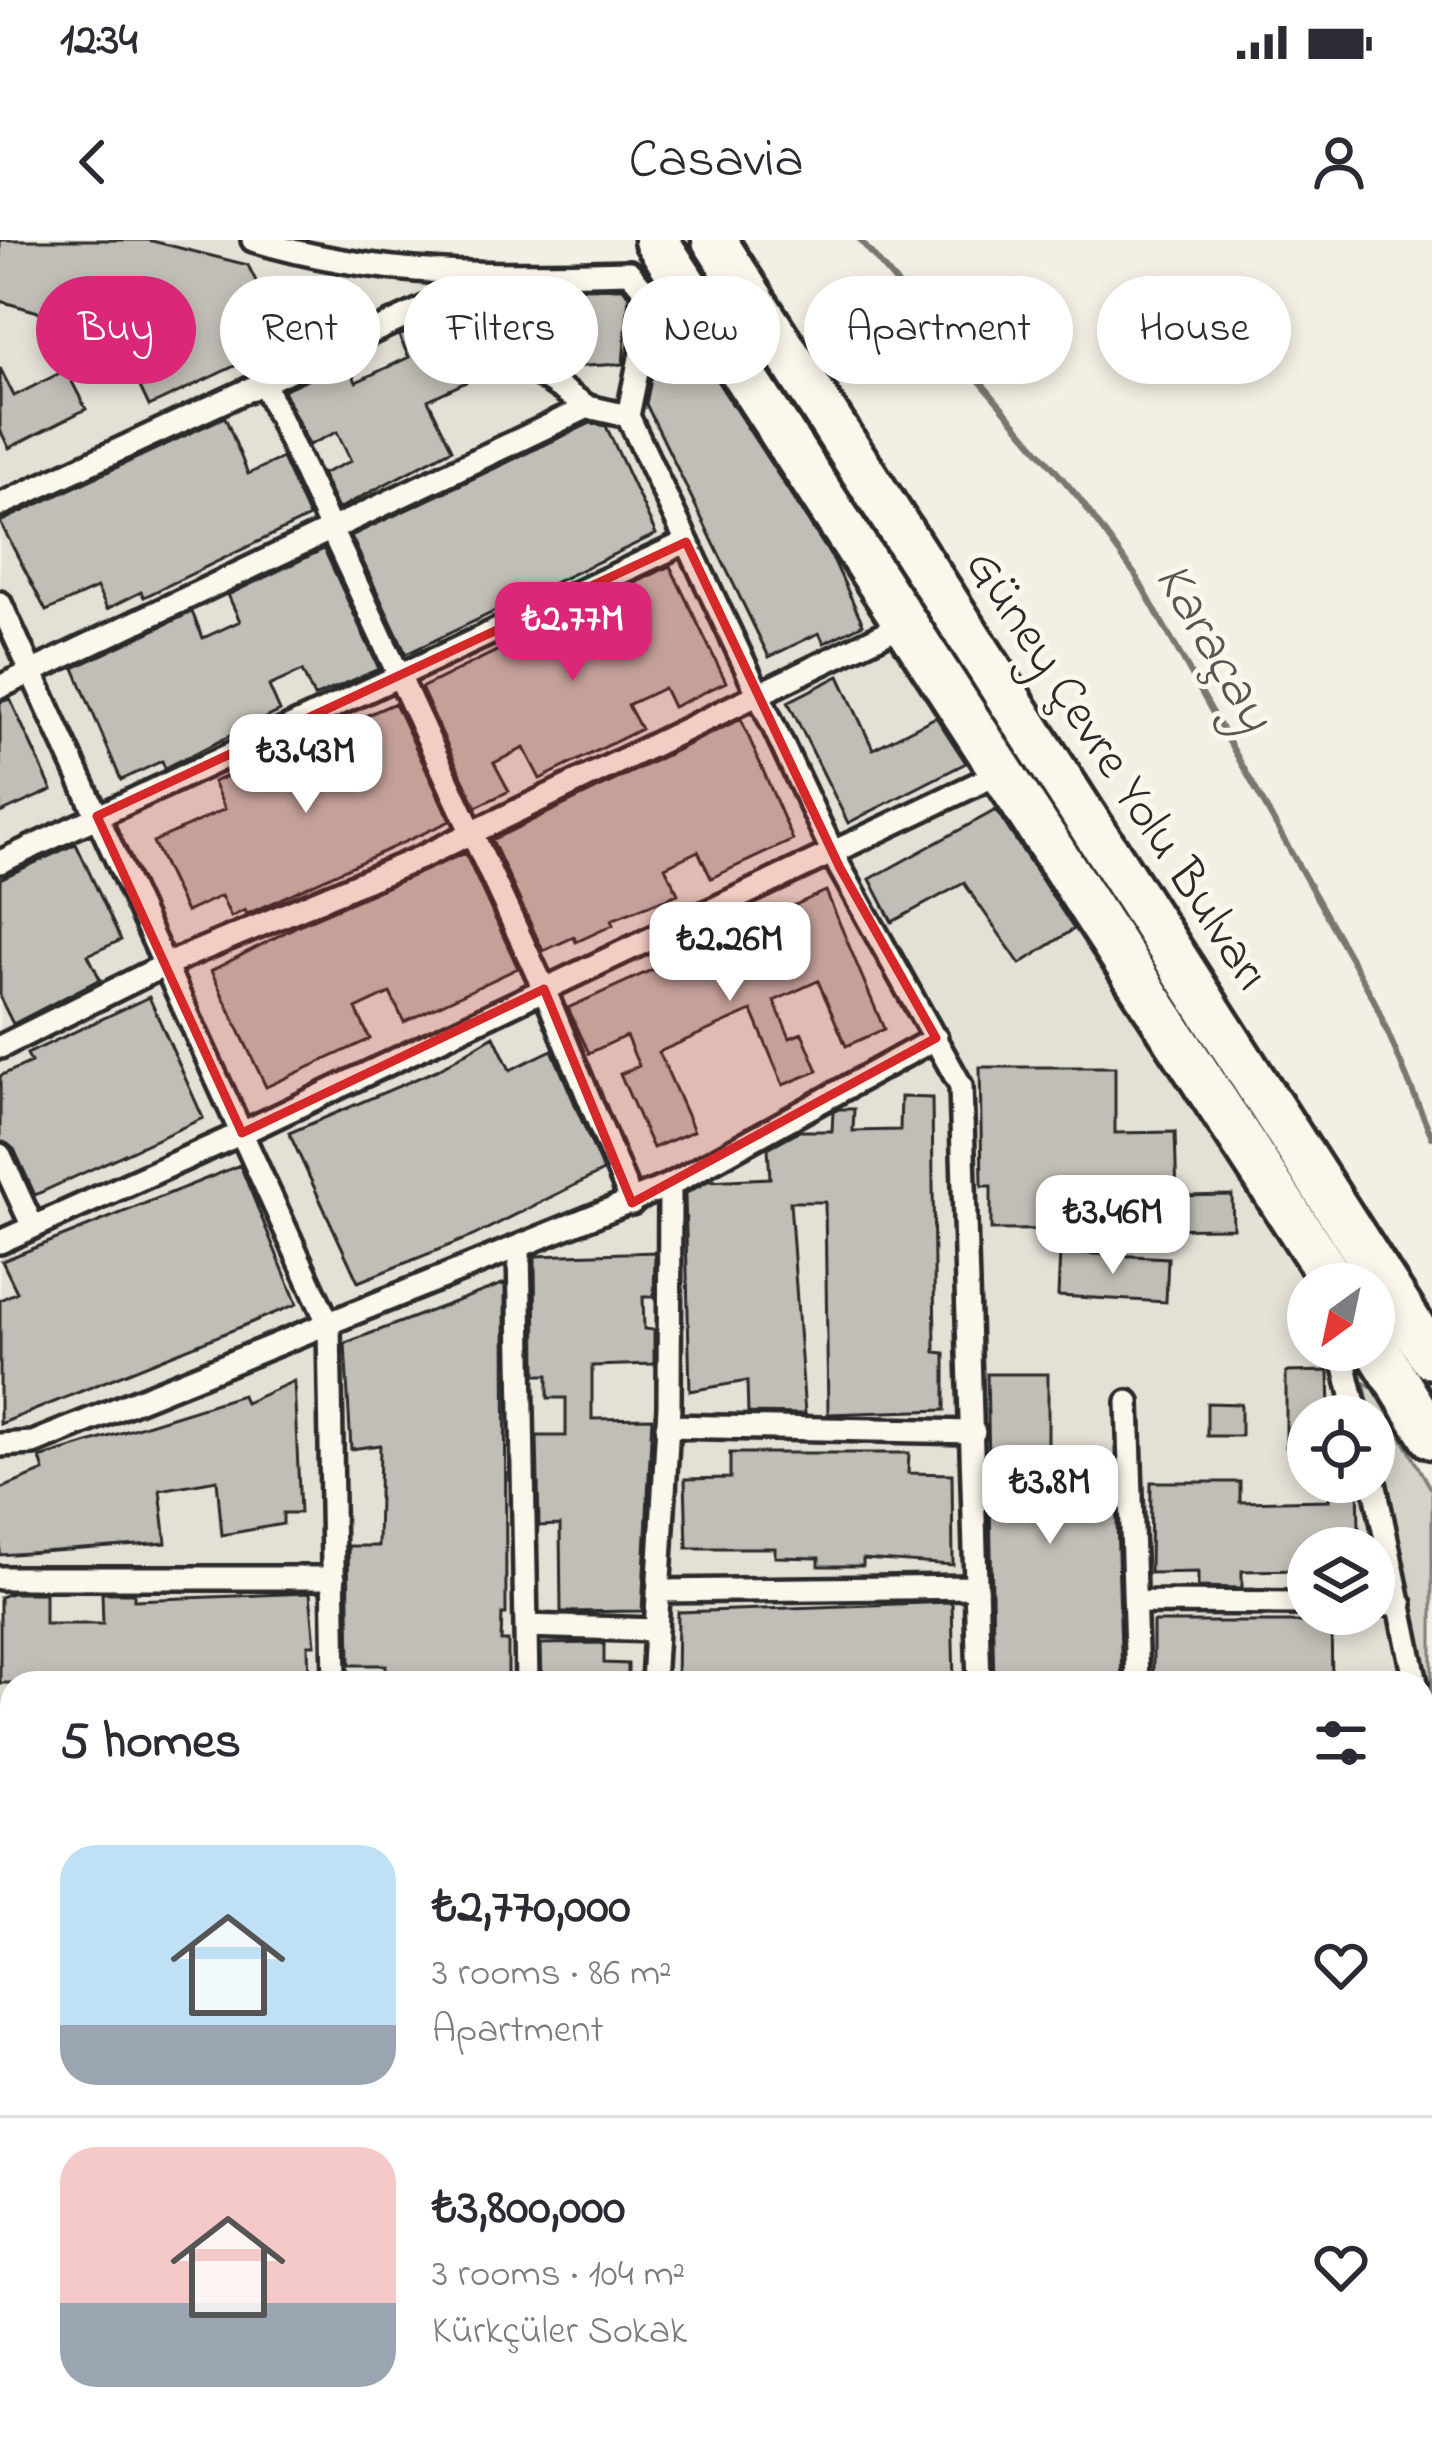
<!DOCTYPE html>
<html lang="en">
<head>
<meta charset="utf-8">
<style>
  body { margin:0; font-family:"Indie Flower",sans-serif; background:#f2f2f3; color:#2b2b33; height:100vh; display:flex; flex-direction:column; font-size:45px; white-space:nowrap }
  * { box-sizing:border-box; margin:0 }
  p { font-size:39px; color:#7c7c81 }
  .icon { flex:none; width:66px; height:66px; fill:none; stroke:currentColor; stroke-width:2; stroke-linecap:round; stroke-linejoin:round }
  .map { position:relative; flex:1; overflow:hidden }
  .details { position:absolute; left:0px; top:1431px; width:1434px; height:771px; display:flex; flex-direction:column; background:#fff; border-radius:36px 36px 0 0; box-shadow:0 6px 18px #0003 }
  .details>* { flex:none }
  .guide { position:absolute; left:36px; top:36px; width:1362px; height:108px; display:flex; gap:24px }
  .needle { width:78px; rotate:213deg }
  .buttons { position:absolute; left:1287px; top:1023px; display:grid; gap:24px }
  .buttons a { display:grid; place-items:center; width:108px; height:108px; border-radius:50%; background:#fff; box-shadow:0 6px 18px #0003; font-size:60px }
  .price { position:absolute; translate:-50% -102px; padding:0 27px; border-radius:24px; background:#fff; color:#222; font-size:39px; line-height:78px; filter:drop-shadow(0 3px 6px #0008) }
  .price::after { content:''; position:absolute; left:50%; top:72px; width:36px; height:27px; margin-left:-18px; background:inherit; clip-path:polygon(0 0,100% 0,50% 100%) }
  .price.selected { background:#db2777; color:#fff }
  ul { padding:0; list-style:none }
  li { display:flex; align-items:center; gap:36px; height:300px; padding:0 60px }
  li+li { border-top:3px solid #e1e1e2 }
  li span { display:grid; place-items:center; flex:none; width:336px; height:240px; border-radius:36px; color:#555 }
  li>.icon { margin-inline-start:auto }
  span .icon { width:144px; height:144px; fill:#fffc; stroke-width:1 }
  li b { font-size:51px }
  h2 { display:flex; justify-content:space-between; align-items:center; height:144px; padding:0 60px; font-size:51px }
  .pill { padding:0 42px; border-radius:54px; background:#fff; box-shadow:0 6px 18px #0003; font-size:42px; line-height:108px }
  .pill.selected { background:#db2777; color:#fff }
  .status { display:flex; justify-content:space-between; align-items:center; height:84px; padding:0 60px; background:#fff; direction:ltr }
  .status svg { height:33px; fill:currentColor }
  header { display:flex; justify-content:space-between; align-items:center; height:156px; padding:0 60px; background:#fff; font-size:54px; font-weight:600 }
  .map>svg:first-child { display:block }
  .built { fill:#e4e0d6; fill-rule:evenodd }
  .green { fill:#d5d2c9; stroke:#807e7a; stroke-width:3 }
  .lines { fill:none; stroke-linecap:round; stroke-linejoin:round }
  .stream { stroke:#787772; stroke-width:6 }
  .building { fill:#c0beb6; stroke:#2b2b2b; stroke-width:3 }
  .street-casing { stroke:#2b2b2b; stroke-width:30 }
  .primary-casing { stroke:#2b2b2b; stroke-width:45 }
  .highway-casing { stroke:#2b2b2b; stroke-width:51 }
  .street { stroke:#fbf7ec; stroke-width:21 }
  .primary { stroke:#fbf7ec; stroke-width:36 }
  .highway { stroke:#fbf7ec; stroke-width:42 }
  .marked { fill:#d62828; fill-opacity:0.2; stroke:#d62828; stroke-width:9; stroke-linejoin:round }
  .labels { text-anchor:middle; stroke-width:10; stroke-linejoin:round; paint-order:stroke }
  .street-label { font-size:51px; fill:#2b2b2b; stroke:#fbf7ec }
  .water-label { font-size:54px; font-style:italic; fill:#585755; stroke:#fbf7ec }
</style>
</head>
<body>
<div class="status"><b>12:34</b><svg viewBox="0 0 49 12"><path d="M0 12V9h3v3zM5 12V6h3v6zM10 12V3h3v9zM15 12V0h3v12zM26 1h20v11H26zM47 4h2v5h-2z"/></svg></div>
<header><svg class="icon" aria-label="back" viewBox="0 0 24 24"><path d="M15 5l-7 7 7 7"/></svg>Casavia<svg class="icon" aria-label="person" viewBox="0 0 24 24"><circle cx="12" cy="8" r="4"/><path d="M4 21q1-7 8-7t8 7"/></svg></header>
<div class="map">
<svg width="1432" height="2200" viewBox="0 0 1432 2200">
  <rect width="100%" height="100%" fill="#f3efe4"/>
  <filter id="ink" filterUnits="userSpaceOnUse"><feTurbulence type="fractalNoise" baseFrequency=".00833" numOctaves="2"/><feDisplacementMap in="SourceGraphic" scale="24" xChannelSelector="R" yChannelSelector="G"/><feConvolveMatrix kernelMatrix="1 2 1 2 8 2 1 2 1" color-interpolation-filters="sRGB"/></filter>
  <g filter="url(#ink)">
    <path class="built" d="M0,0H284L419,36L676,68L1313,1044H1308V1110H1345L1358,1176H1308V1242H1371L1411,1443H12V1838H0ZM1308,1308H1374V1374H1308Z
      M1422,1497L1432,1543V1840H1422Z
      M1422,1893H1432V2200H696L704,2190H1422Z"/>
    <path class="green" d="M1364,1142L1374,1149L1432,1251V1463Z"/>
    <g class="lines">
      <path class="stream" d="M860,0L1079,258L1136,336L1374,760L1432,897"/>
    </g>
    <path class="building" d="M0,0H148L248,25L286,102L149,166L115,94L0,61Z
      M450,47L623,48L629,56L623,124L568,127L555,95L510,96Z
      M427,83L434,99L450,91L500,126L428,160L452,209L338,269L322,234L351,221L337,192L309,205L283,150L347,122L356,142L409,117L399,96Z
      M686,93L834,321L863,384L824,403L819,393L769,417L646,164L653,129L661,124L658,106Z
      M0,128L14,156L66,130L86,169L9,208L0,190Z
      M225,177L248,234L282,218L309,277L144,357L141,352L107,369L97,348L46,371L0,282Z
      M591,183L606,186L656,294L406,414L351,296Z
      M324,309L379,429L314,457L302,431L269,446L280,471L165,528L162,521L121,540L74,428L192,372L203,398L240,381L228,355Z
      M670,326L726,442L673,467L664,448L628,465L641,489L540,539L524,508L494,523L509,551L476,567L421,448Z
      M839,436L873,509L936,477L966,523L848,583L788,462Z
      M10,459L52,550L0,573V462Z
      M395,463L450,581L247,674L245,670L231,677L221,656L186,672L153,602L225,569L213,542Z
      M741,479L793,600L711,638L698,611L665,627L678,654L611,680L613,685L576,702L574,697L543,711L492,600Z
      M996,570L1074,689L1020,724L964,643L892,682L870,639Z
      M76,604L121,700L88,715L100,739L13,784L0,758V639Z
      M465,613L518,728L404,782L390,753L356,769L370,799L266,847L211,731L301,684Z
      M826,651L884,789L846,806L818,741L774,761L790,798L802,793L818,831L783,845L752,771L659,812L694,891L653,908L620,834L639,826L626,796L589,813L568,768Z
      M149,757L203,878L35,955L14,909L0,900V836L31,822L27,814Z
      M494,796L510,830L552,810L603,931L473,996L358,1042L289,893L437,830Z
      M980,827H1115V893L1175,892L1177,956L1232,955L1233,988L991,990V946H982Z
      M901,857L932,858L935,1112L945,1113V1170L828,1174L825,962H790L805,1174L748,1173L747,1141L690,1151L685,954L708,941L770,938L768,908L799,891H832L833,872L839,869H854L853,891L900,890Z
      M240,925L297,1064L0,1184V1060L17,1052L2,1021Z
      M655,1012L654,1057H643L644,1089L654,1090V1124L592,1126V1179L652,1178L642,1371L561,1372L560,1285L539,1286L537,1196H566V1158H548V1135H536L535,1016Z
      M1060,1012L1168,1018L1166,1062L1058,1056Z
      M505,1043L506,1374H502L501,1401H508V1443H386V1425H350L348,1306H378L380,1205L351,1209L345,1103Z
      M1329,1131L1330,1176H1308V1206L1286,1207V1132Z
      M987,1134H1048V1216L1115,1217L1122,1443H994Z
      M294,1141L300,1273H283V1284L222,1295L217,1240L160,1250L166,1303L0,1315V1249L44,1231L40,1218L242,1155L245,1163Z
      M1207,1163L1241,1164V1196H1207Z
      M730,1213H909L908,1233L952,1234L953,1325L863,1319V1326H819V1318L775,1317V1308H687L685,1239L730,1238Z
      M1151,1242H1240V1262L1329,1260V1244H1358L1359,1290L1330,1291V1308H1308V1330L1242,1331V1348L1198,1347V1332L1150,1333Z
      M11,1353H45V1384H103L102,1353H134V1360L310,1353L315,1405H308L309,1443H0V1357Z
      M952,1362L954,1443H677L678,1372Z
      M1153,1382H1331L1332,1443H1153Z
      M604,1403V1423L628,1424V1443H542L541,1404Z"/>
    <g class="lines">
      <g class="street-casing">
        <path id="street" d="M253,0C377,38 500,36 629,32L652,59L628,176L840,628L961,846L979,1443
          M264,144L544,749L632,963
          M0,265L435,63L588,167
          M0,363L329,1085L335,1443
          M0,447L588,167L628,176
          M0,622L686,302
          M0,807L165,725L422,617L906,383
          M0,915L33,987
          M0,1002L242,893L1002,532
          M519,1009L527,1443
          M1344,1122L1357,1176
          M1128,1162L1137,1443
          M667,1186L974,1192
          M0,1205L33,1203L670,945L936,798
          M1374,1242L1416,1443
          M0,1338H334
          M658,1351L977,1347
          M1136,1362L1308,1363
          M1374,1364H1401
          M526,1386L656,1390
          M653,1443L669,1166L670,945
          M1422,1475L1432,1526
          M0,1520L12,1519
          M1422,1621H1432
          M1422,1678H1432
          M1422,1775H1432
          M0,1794H12
          M1422,2112H1432
          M1422,2174L1424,2200
          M1121,2190L1124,2200
          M1317,2190L1319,2200
          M801,2200L811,2190"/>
      </g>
      <g class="primary-casing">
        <path id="primary" d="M1422,1836H1432
          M0,1848L12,1849
          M1422,1876H1432
          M0,1900L12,1899"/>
      </g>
      <g class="highway-casing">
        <path id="highway" d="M656,0L1335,1044
          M714,0L1432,1117
          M1374,1104L1432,1197
          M389,2190L400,2200
          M241,2200L262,2190"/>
      </g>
      <use href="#street" class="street"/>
      <use href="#primary" class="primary"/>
      <use href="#highway" class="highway"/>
    </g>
  </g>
  <path class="marked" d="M686,302L840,628L936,798L632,963L544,749L242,893L97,576Z"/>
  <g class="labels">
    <g class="street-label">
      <text transform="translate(1120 528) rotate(57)" y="18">Güney Çevre Yolu Bulvarı</text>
    </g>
    <g class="water-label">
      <text transform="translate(1217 405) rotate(60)" y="19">Karaçay</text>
    </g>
  </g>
</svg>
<div class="buttons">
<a><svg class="needle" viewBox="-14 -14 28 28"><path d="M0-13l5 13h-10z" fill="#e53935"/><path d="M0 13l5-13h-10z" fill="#7c7c81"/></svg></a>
<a><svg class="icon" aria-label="locate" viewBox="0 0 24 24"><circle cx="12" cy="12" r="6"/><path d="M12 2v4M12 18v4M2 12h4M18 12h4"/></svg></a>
<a><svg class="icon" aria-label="layers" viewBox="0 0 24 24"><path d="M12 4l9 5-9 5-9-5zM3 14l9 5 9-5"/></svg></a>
</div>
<b class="price selected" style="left:573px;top:444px">₺2.77M</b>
<b class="price" style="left:306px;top:576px">₺3.43M</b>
<b class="price" style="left:730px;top:764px">₺2.26M</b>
<b class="price" style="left:1113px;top:1037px">₺3.46M</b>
<b class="price" style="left:1050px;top:1307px">₺3.8M</b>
<div class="guide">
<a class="pill selected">Buy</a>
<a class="pill">Rent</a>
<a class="pill">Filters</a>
<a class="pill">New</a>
<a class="pill">Apartment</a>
<a class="pill">House</a>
</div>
<section class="details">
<h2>5 homes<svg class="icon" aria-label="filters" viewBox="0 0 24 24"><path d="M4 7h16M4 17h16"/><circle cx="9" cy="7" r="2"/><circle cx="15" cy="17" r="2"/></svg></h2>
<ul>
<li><span style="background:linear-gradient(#bfe0f5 75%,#9aa5b1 0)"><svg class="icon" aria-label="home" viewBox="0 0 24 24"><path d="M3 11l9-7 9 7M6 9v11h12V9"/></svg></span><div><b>₺2,770,000</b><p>3 rooms · 86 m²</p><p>Apartment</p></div><svg class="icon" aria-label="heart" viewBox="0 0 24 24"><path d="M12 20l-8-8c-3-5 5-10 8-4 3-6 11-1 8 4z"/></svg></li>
<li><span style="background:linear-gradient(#f6c9c9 65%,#9aa5b1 0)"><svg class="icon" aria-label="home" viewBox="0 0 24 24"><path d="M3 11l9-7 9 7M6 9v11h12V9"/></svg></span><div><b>₺3,800,000</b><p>3 rooms · 104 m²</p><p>Kürkçüler Sokak</p></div><svg class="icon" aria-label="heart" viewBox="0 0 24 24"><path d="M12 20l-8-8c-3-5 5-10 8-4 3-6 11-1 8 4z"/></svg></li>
</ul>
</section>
</div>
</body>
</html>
